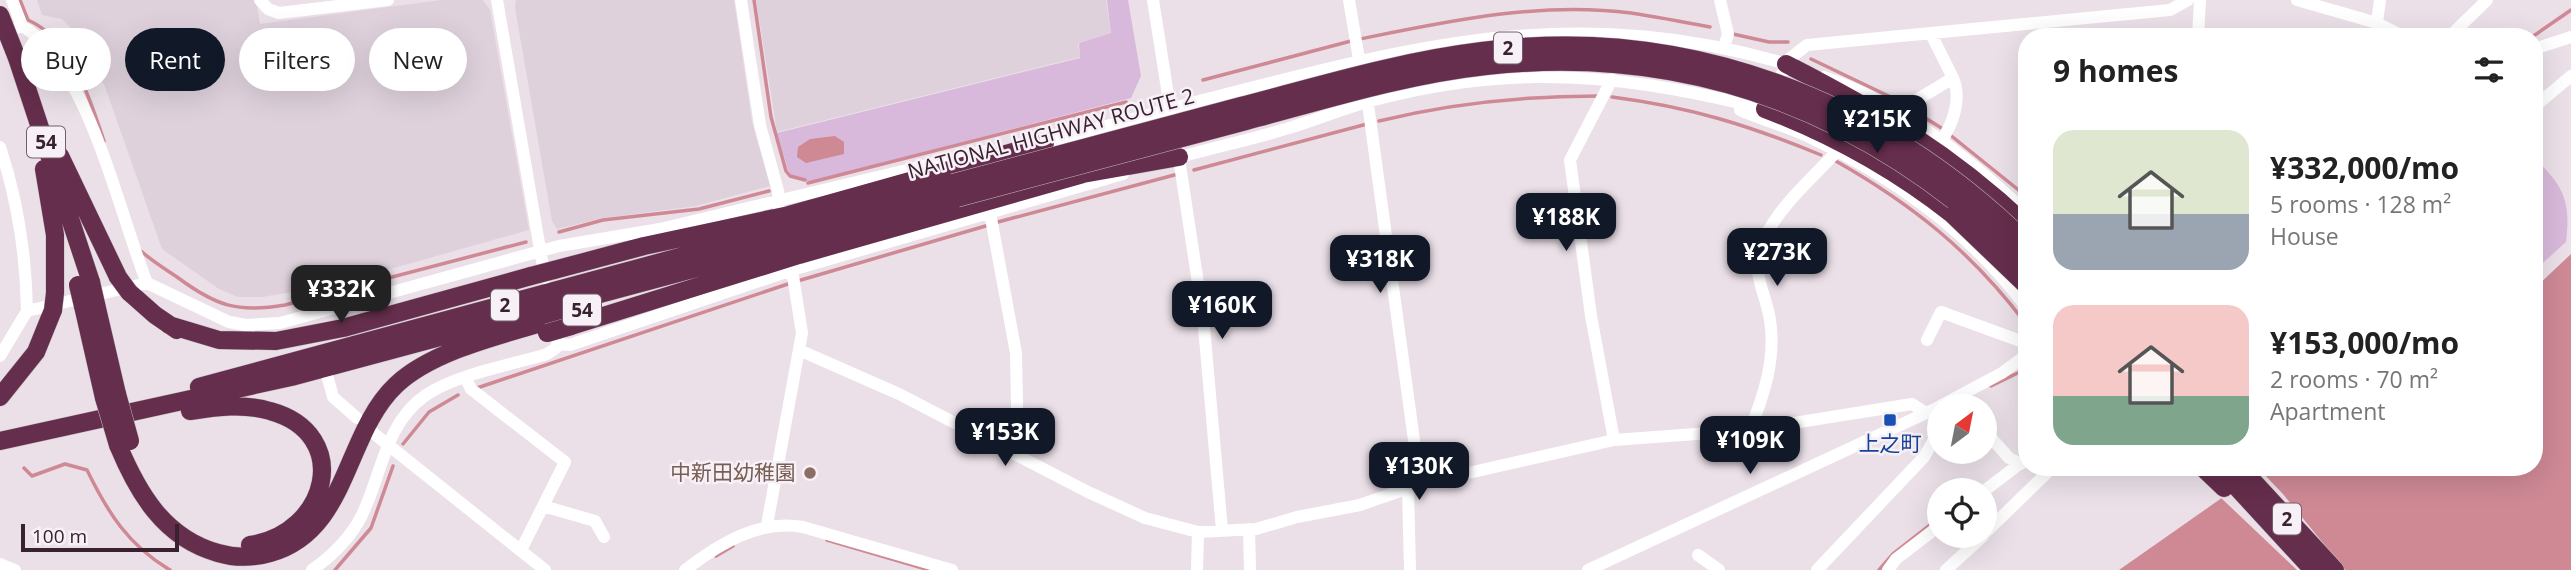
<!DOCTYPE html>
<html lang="en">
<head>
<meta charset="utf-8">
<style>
  body { margin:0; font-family:"Open Sans","Noto Sans JP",sans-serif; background:#f2f2f2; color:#222; height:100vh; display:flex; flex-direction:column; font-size:26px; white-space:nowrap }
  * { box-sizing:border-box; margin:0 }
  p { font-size:23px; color:#767676 }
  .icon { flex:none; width:38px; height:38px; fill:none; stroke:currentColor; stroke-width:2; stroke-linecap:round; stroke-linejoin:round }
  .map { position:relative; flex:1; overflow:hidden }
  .sheet { position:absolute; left:2018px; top:28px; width:525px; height:448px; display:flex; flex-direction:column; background:#fff; border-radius:28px; box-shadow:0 7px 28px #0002 }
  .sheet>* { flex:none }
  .hud { position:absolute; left:21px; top:28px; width:665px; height:63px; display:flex; gap:14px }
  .needle { width:46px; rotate:32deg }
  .fabs { position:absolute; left:1927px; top:394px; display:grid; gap:14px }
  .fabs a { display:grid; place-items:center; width:70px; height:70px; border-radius:50%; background:#fff; box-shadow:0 7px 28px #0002; font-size:35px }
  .scale { position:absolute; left:21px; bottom:18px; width:158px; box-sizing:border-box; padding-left:7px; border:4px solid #3a2130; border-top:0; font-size:19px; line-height:24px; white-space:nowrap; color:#3a2130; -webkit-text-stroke:5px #f7f0f6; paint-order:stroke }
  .price { position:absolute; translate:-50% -60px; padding:0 16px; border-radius:14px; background:#111827; color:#fff; font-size:23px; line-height:46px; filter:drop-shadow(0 2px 4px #0008) }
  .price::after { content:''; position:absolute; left:50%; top:42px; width:21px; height:16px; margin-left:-10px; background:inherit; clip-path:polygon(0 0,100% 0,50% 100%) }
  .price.on { background:#222; color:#fff }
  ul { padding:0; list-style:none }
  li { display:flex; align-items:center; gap:21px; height:175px; padding:0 35px }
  li span { display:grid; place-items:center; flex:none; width:196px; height:140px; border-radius:21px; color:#555 }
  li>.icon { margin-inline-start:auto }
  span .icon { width:84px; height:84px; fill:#fffc; stroke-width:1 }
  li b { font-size:30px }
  h2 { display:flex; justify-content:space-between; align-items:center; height:84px; padding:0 35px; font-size:30px }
  .tag { padding:0 24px; border-radius:32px; background:#fff; box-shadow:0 7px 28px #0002; font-size:24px; line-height:63px }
  .tag.on { background:#111827; color:#fff }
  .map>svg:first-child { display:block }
  .built { fill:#ded1dc }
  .green { fill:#d9b9db }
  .water { fill:#ce8995 }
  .pier { fill:#ebe0e8 }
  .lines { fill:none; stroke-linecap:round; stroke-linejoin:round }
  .stream { stroke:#ce8995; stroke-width:3.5 }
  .highway-casing { stroke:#c4bcc1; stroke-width:19 }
  .minor { stroke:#fff; stroke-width:12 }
  .highway { stroke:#652e4c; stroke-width:18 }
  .highway-bridge-casing { stroke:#c4bcc1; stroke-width:19; stroke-linecap:butt }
  .highway-bridge { stroke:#652e4c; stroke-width:18 }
  .transit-dot { fill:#1a4fb4; stroke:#f7f0f6; stroke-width:2.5 }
  .education-dot { fill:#8d6e63; stroke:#f7f0f6; stroke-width:2.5 }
  .labels { text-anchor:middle; stroke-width:5; stroke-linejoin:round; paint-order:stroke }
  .shield { fill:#f7f0f6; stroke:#735f6b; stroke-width:2 }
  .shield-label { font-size:19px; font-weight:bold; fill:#3a2130 }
  .street-label { font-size:21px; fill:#3a2130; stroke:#f7f0f6 }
  .transit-label { font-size:21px; fill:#164399; stroke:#f7f0f6 }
  .education-label { font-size:21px; fill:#785e54; stroke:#f7f0f6; text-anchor:end }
</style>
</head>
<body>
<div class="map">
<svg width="2571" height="570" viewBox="0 0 2571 570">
  <rect width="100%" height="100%" fill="#ebe0e8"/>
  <path class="built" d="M37,0H256L260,24L441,0H483L490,10L529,230L330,286L262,297H238L219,289L162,249L104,84L97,78L70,27L62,19L42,15Z
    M516,0H734L752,122L770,186L696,206L604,218L557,229L552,221L515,8Z
    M756,0H1106L1111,33L1078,43L1080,57L777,132Z"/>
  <path class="green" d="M1107,0H1128L1141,76L1131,98L809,182L791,175L788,170L777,133L1080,58L1079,43L1111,33Z
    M2534,158C2564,186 2571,201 2566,242L2534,271Z"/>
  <path class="water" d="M835,136L844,142V154L806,163L797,157L798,147L810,139Z
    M2571,254V570H2119L2266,467H2534V289Z"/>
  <path class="pier" d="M2258,468L2283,494L2345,570H2297L2219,496Z"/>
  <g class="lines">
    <path class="stream" d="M20,0L28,20C73,40 89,97 104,141
      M754,0L771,117L786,171L790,176L805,180
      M1733,34L1769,42H1788
      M2532,37L2571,10
      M1360,39C1448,21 1541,1 1631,13C1657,17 1684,22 1710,27
      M1811,59L1897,100
      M1203,80L1351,41
      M1612,97C1690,107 1748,125 1821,155
      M1911,109L1943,129
      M1379,121C1452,103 1523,96 1598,96
      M1949,134L2026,196
      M1834,160C1912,204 1972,252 2026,324
      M1194,170L1367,124
      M808,183L1126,102
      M998,222L1178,174
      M559,232L603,220L699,209L769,191
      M141,251C152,261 165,269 177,277C216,306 237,313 285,305L526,242
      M801,280L989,225
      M1991,386L2026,369
      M477,388L791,283
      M403,444L429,412L458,395
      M2022,452L2026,449
      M24,468L32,476L65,464L87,470C108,513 128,545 170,570
      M827,540L929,570
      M716,556L733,546
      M335,570L371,528L393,466
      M1879,570L1893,554L1939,518"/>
    <g class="highway-casing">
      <path id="highway" d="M17,58L91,282
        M1786,64C1878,111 1950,153 2026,225
        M1765,109C1833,135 1896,170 1953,215
        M60,156L118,277
        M44,169L55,235V293
        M554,270L644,246L789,215L1045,143
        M129,292L155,315L177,330
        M96,304L117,394
        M83,306L104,398
        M169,325L219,340L276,341L343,328L531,276
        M571,326L799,255L1083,174L1179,157
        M199,387L953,183
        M0,397L36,352L53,310
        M190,411C216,407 244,403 270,411C354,434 328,534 250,545
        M0,441L291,377L957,198
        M118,445C138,493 164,538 218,553C235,558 253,558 270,553C349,531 344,434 396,385C436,347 516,332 567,315
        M2202,467L2224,488
        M2218,467L2313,570
        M2240,467L2335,570"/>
    </g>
    <path class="minor" d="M12,0L22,26
      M260,0L268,9L279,13L388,0
      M497,0L545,278
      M741,0L760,125L778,191L779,209
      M1153,0L1171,114
      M1349,0L1360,65
      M1720,0L1728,34L1724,47
      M2297,0L2377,23L2405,37
      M1,34L22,26C87,63 119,213 147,283
      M2198,37L2200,0
      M2375,37L2380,0
      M2449,37L2487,0
      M2534,49L2571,37
      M1824,77C1901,103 1968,158 2026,212
      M1612,79L1570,160L1591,316L1614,440
      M1367,97L1420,484
      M2534,107L2571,76
      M1740,110C1762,120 1787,126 1809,137C1893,177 1971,233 2026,307
      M1899,114L1905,107L1953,78L1931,34
      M1175,132L1203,316L1222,530
      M1941,141C1953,124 1962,99 1953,78
      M1039,143C1057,144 1078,134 1095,129C1131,119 1167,110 1203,100C1415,46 1574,0 1794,66
      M0,147C17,198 26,257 27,311
      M1174,159C1210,148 1246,141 1282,130C1311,122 1339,110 1367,102C1421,87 1479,78 1535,77C1614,76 1688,90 1765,109L1789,59L1807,45L2170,10L2188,0
      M990,213L1016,353L1018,456
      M1927,340L1941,312L2026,343
      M558,344L570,345L792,270L1123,174
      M799,350L899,394L1088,492L1145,518L1198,532L1256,529L1297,517L1360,505L1420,484L1614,440L1750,430L1912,404L1926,413
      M0,356L27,311L147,283L229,322L246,325L280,323L559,246L660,229L990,150
      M327,375L333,397L357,418
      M466,379L471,389L565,462L521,550
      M1940,406L2002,373L2026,355
      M1750,430C1764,395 1776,359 1770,320C1765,288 1748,272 1765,237C1781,204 1813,178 1837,151
      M1984,430L2009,458L2021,464
      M372,432L545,570
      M1408,489L1410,570
      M1984,491L2026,459
      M543,506L595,521L604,537
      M767,525L802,333L791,264
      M1249,529L1250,570
      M1984,534L2053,467
      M1698,555L1719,570
      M0,564L15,570
      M312,570C332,556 351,537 362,515C382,474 385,423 426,395C457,374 511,365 547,354L556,348L559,337
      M685,570C719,544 759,519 803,527L952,570
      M1197,570L1198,532
      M1588,570L1939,407
      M1817,570L1924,457L1939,431
      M1888,570L1896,559L1939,526
      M1946,570L1983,536"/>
    <use href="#highway" class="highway"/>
    <g class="highway-bridge-casing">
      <path id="highway-bridge" d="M0,15L17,58
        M953,183C1049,158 1145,132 1241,106C1321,85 1400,61 1482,51C1687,24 1880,99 2026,242
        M957,198C1053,172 1149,147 1246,121C1325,100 1404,75 1486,66C1697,43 1877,117 2026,264
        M1953,215L2026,285
        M531,276L554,270
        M118,277L129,292
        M91,282L96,304
        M78,285L83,306
        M53,310L55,293
        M547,333L571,326
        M117,394L130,441
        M104,398L118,445"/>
    </g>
    <use href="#highway-bridge" class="highway-bridge"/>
  </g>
  <rect class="transit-dot" x="1883" y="413" width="14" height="14" rx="3.5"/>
  <circle class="education-dot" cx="810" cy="473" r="7"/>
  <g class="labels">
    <g class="shield">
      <rect x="1494" y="32.5" width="28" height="31" rx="5"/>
      <rect x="27" y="126.5" width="38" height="31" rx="5"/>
      <rect x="491" y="289.5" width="28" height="31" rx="5"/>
      <rect x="563" y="294.5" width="38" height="31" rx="5"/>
      <rect x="2273" y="503.5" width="28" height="31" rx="5"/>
    </g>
    <g class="shield-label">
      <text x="1508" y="55">2</text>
      <text x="46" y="149">54</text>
      <text x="505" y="312">2</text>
      <text x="582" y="317">54</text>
      <text x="2287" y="526">2</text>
    </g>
    <g class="street-label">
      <text transform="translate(1051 134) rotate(-15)" y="7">NATIONAL HIGHWAY ROUTE 2</text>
    </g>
    <g class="transit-label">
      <text x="1890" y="451">上之町</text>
    </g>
    <g class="education-label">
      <text x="796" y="480">中新田幼稚園</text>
    </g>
  </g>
</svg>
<div class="fabs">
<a><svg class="needle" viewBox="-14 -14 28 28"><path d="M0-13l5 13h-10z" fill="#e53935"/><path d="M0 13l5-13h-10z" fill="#767676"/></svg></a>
<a><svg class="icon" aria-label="locate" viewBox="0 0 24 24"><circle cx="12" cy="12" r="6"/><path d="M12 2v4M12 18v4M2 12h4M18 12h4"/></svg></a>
</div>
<div class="scale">100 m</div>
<b class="price" style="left:1877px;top:155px">¥215K</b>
<b class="price" style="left:1566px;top:253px">¥188K</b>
<b class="price" style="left:1777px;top:288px">¥273K</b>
<b class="price" style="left:1380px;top:295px">¥318K</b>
<b class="price on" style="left:341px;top:325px">¥332K</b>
<b class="price" style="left:1222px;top:341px">¥160K</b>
<b class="price" style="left:1005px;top:468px">¥153K</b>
<b class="price" style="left:1750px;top:476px">¥109K</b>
<b class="price" style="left:1419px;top:502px">¥130K</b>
<div class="hud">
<a class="tag">Buy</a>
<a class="tag on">Rent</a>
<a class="tag">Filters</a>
<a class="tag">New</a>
</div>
<section class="sheet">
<h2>9 homes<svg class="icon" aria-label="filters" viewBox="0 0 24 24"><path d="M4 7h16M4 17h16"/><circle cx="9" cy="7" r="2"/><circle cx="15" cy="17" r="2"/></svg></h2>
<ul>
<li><span style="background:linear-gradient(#dfe7d0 60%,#9aa5b1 0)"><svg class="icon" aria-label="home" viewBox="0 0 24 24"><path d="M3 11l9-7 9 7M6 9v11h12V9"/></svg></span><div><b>¥332,000/mo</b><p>5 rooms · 128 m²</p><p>House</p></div></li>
<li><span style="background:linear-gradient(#f6c9c9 65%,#7fa58c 0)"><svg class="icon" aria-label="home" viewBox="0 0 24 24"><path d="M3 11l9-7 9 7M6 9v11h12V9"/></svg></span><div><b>¥153,000/mo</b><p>2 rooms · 70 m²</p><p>Apartment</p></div></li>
</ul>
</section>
</div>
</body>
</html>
